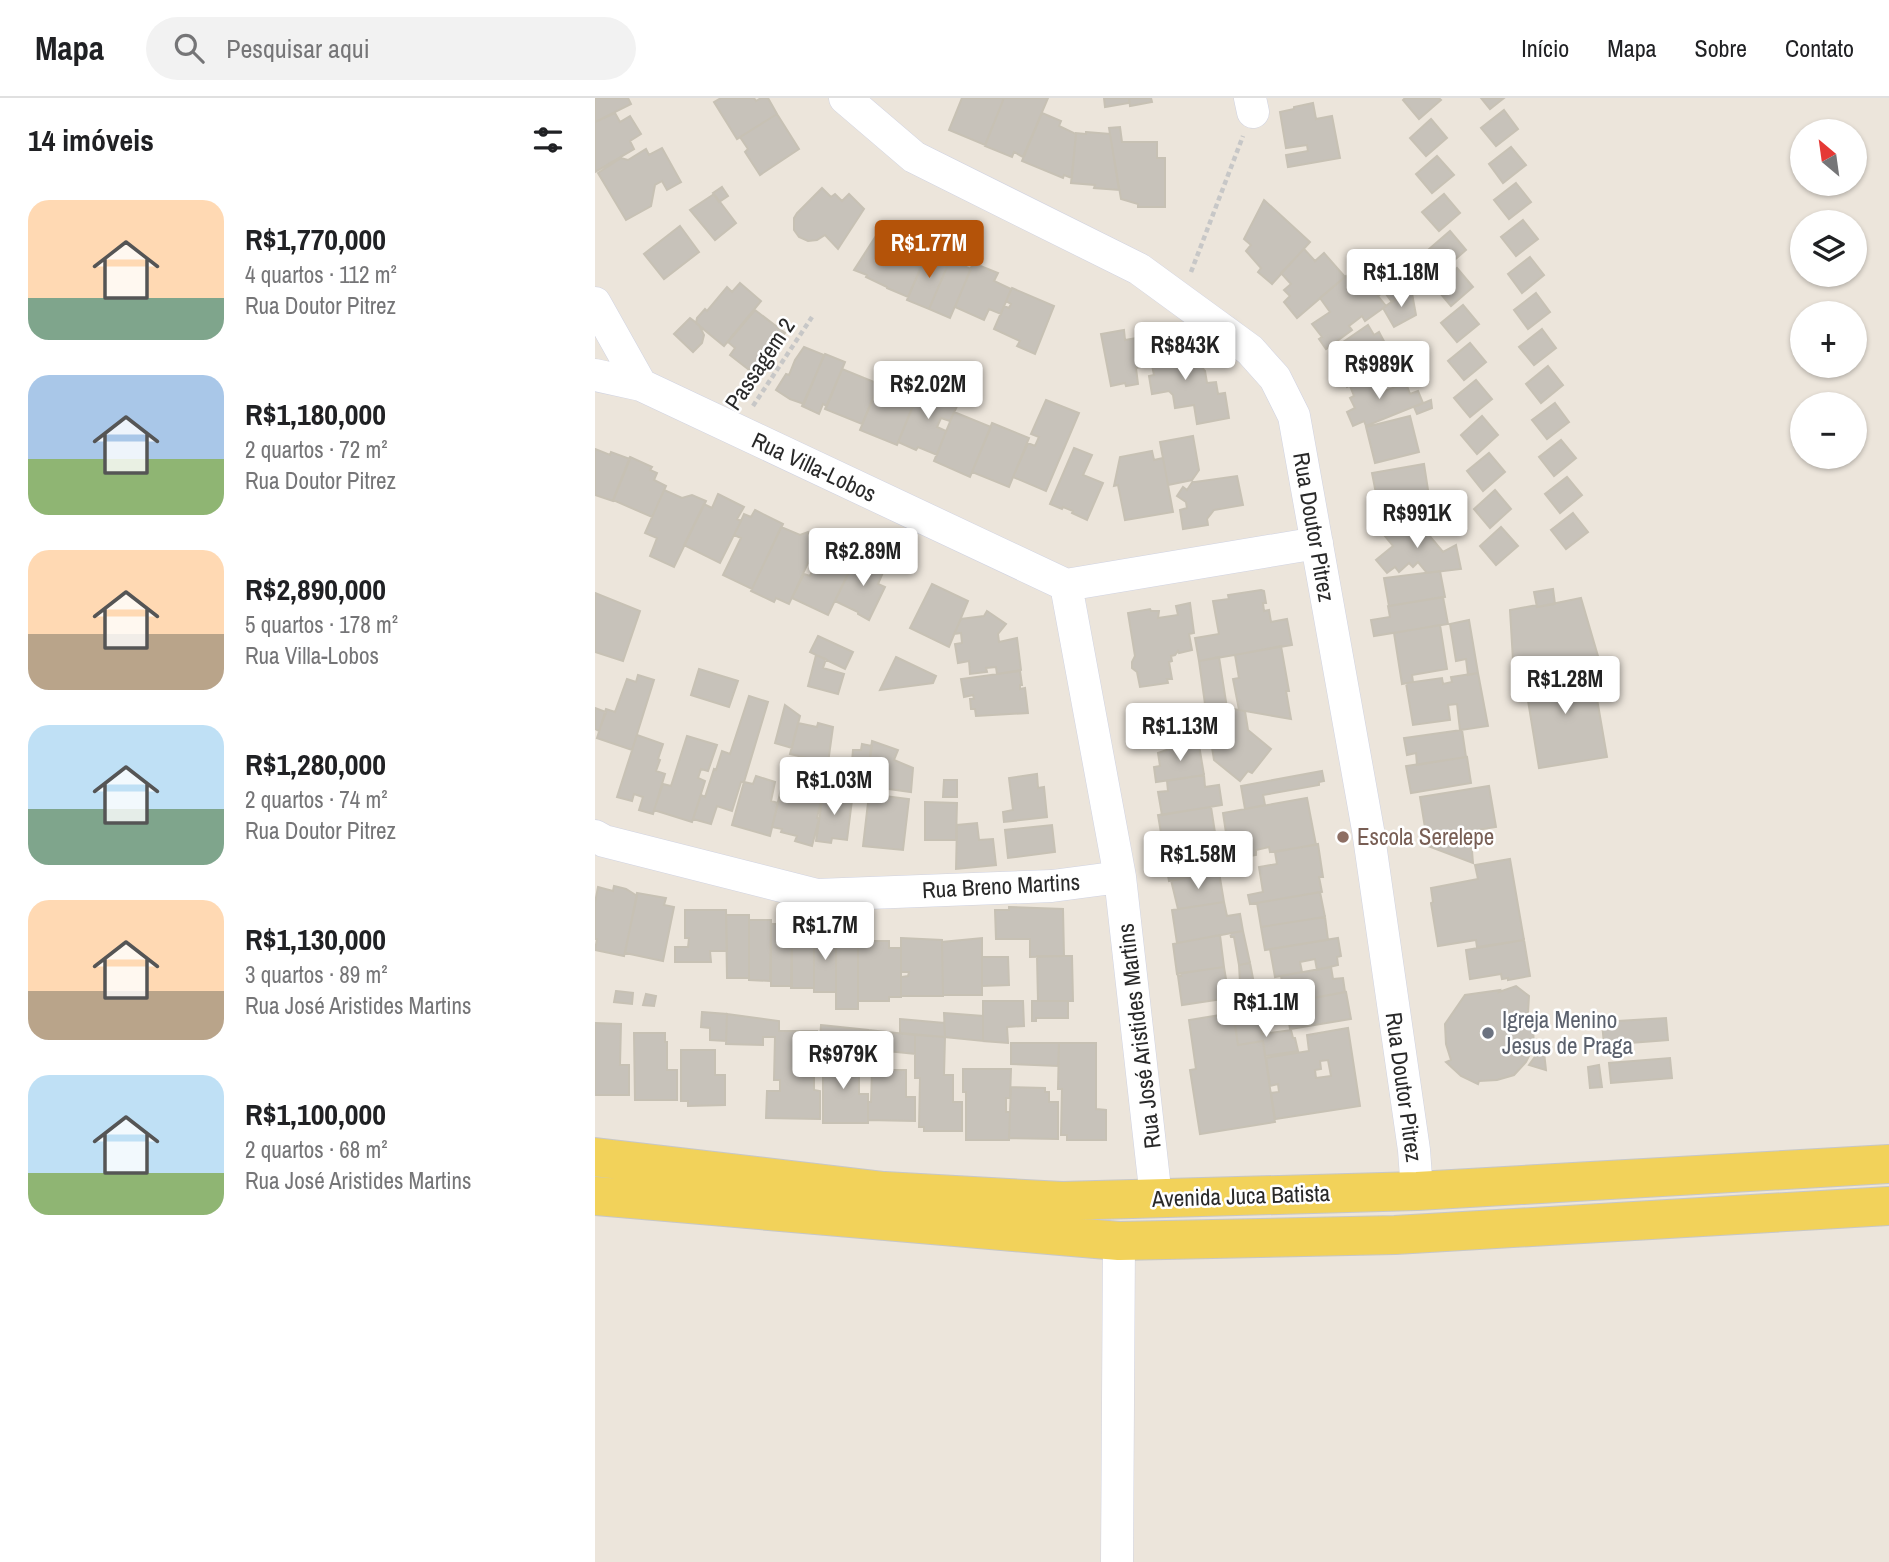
<!DOCTYPE html>
<html lang="pt">
<head>
<meta charset="utf-8">
<style>
  body { margin:0; font-family:"Archivo Narrow",sans-serif; background:#f2f2f2; color:#202124; height:100vh; display:flex; flex-direction:column; font-size:26px; white-space:nowrap }
  * { box-sizing:border-box; margin:0 }
  p { font-size:23px; color:#757577 }
  .icon { flex:none; width:38px; height:38px; fill:none; stroke:currentColor; stroke-width:2; stroke-linecap:round; stroke-linejoin:round }
  .map { position:relative; flex:1; overflow:hidden }
  .drawer { display:flex; flex-direction:column; background:#fff; width:595px }
  .drawer>* { flex:none }
  .needle { width:46px; rotate:331deg }
  .tools { position:absolute; left:1195px; top:21px; display:grid; gap:14px }
  .tools a { display:grid; place-items:center; width:77px; height:77px; border-radius:50%; background:#fff; box-shadow:0 2px 5px #0004; font-size:35px }
  .price { position:absolute; translate:-50% -60px; padding:0 16px; border-radius:7px; background:#fff; color:#222; font-size:23px; line-height:46px; filter:drop-shadow(0 2px 4px #0008) }
  .price::after { content:''; position:absolute; left:50%; top:42px; width:21px; height:16px; margin-left:-10px; background:inherit; clip-path:polygon(0 0,100% 0,50% 100%) }
  .price.selected { background:#b45309; color:#fff }
  ul { padding:0; list-style:none }
  li { display:flex; align-items:center; gap:21px; height:175px; padding:0 28px }
  li span { display:grid; place-items:center; flex:none; width:196px; height:140px; border-radius:21px; color:#555 }
  li>.icon { margin-inline-start:auto }
  span .icon { width:84px; height:84px; fill:#fffc; stroke-width:1 }
  li b { font-size:30px }
  h2 { display:flex; justify-content:space-between; align-items:center; height:84px; padding:0 28px; font-size:30px }
  header { display:flex; align-items:center; gap:42px; box-sizing:border-box; height:98px; padding:0 35px; background:#fff; border-bottom:2px solid #e0e0e0 }
  header strong { font-size:33px }
  nav { display:flex; gap:38px; margin-inline-start:auto; font-size:24px }
  .search { width:490px; height:63px; background:#f2f2f2; display:flex; align-items:center; gap:18px; box-sizing:border-box; padding:0 24px; border-radius:38px; color:#757577; font-size:26px }
  main { display:flex; flex:1; min-height:0 }
  .map>svg:first-child { display:block }
  .building { fill:#c7c2ba; stroke:#c7c1b4; stroke-width:2; fill-rule:evenodd }
  .lines { fill:none; stroke-linecap:round; stroke-linejoin:round }
  .street-casing { stroke:#d0d3e2; stroke-width:33 }
  .primary-casing { stroke:#c7c7c7; stroke-width:40 }
  .path { stroke:#c7c7c7; stroke-width:4.5; stroke-dasharray:5 3.5; stroke-linecap:butt }
  .street { stroke:#fff; stroke-width:32 }
  .primary { stroke:#f2d25a; stroke-width:38 }
  .education-dot { fill:#8d6e63; stroke:#fff; stroke-width:2.5 }
  .worship-dot { fill:#6b7280; stroke:#fff; stroke-width:2.5 }
  .labels { text-anchor:middle; stroke-width:5; stroke-linejoin:round; paint-order:stroke }
  .street-label { font-size:23px; fill:#292929; stroke:#fff }
  .education-label { font-size:23px; fill:#785e54; stroke:#fff; text-anchor:start }
  .worship-label { font-size:23px; fill:#5b616d; stroke:#fff; text-anchor:start }
</style>
</head>
<body>
<header>
<strong>Mapa</strong>
<div class="search"><svg class="icon" aria-label="search" viewBox="0 0 24 24"><circle cx="10" cy="10" r="6"/><path d="M15 15l6 6"/></svg>Pesquisar aqui</div>
<nav><a>Início</a><a>Mapa</a><a>Sobre</a><a>Contato</a></nav>
</header>
<main>
<section class="drawer">
<h2>14 imóveis<svg class="icon" aria-label="filters" viewBox="0 0 24 24"><path d="M4 7h16M4 17h16"/><circle cx="9" cy="7" r="2"/><circle cx="15" cy="17" r="2"/></svg></h2>
<ul>
<li><span style="background:linear-gradient(#ffd9b3 70%,#7fa58c 0)"><svg class="icon" aria-label="home" viewBox="0 0 24 24"><path d="M3 11l9-7 9 7M6 9v11h12V9"/></svg></span><div><b>R$1,770,000</b><p>4 quartos · 112 m²</p><p>Rua Doutor Pitrez</p></div></li>
<li><span style="background:linear-gradient(#a9c7e8 60%,#8fb573 0)"><svg class="icon" aria-label="home" viewBox="0 0 24 24"><path d="M3 11l9-7 9 7M6 9v11h12V9"/></svg></span><div><b>R$1,180,000</b><p>2 quartos · 72 m²</p><p>Rua Doutor Pitrez</p></div></li>
<li><span style="background:linear-gradient(#ffd9b3 60%,#b9a48a 0)"><svg class="icon" aria-label="home" viewBox="0 0 24 24"><path d="M3 11l9-7 9 7M6 9v11h12V9"/></svg></span><div><b>R$2,890,000</b><p>5 quartos · 178 m²</p><p>Rua Villa-Lobos</p></div></li>
<li><span style="background:linear-gradient(#bfe0f5 60%,#7fa58c 0)"><svg class="icon" aria-label="home" viewBox="0 0 24 24"><path d="M3 11l9-7 9 7M6 9v11h12V9"/></svg></span><div><b>R$1,280,000</b><p>2 quartos · 74 m²</p><p>Rua Doutor Pitrez</p></div></li>
<li><span style="background:linear-gradient(#ffd9b3 65%,#b9a48a 0)"><svg class="icon" aria-label="home" viewBox="0 0 24 24"><path d="M3 11l9-7 9 7M6 9v11h12V9"/></svg></span><div><b>R$1,130,000</b><p>3 quartos · 89 m²</p><p>Rua José Aristides Martins</p></div></li>
<li><span style="background:linear-gradient(#bfe0f5 70%,#8fb573 0)"><svg class="icon" aria-label="home" viewBox="0 0 24 24"><path d="M3 11l9-7 9 7M6 9v11h12V9"/></svg></span><div><b>R$1,100,000</b><p>2 quartos · 68 m²</p><p>Rua José Aristides Martins</p></div></li>
</ul>
</section>
<div class="map">
<svg width="1294" height="1464" viewBox="0 0 1294 1464">
  <rect width="100%" height="100%" fill="#ece5db"/>
  <path class="building" d="M0,0H33L36,6L0,24Z
    M126,0H159L161,3L166,0H173L182,16L142,41L119,4Z
    M367,0H409L390,47L354,32Z
    M409,0H453L428,59L419,54L417,59L390,48Z
    M509,0H534V5L510,9Z
    M534,0H556L557,4L535,8Z
    M810,0H844L846,2L824,21L808,2Z
    M886,0H909L895,11Z
    M718,5L721,21L737,18L745,60L693,69L691,57L713,53L712,47L691,50L685,14L699,11V9Z
    M909,12L923,31L901,48L886,30Z
    M20,15L25,24L35,18L46,36L35,43L39,51L0,74V24Z
    M447,15L466,23L464,28L481,36L477,80L469,77L468,80L427,63Z
    M182,16L204,51L165,77L150,54L153,51L145,39Z
    M836,21L852,40L831,58L815,40Z
    M525,29L527,44H562V60H570V109H543V106L526,101L514,30Z
    M491,34L515,36L524,92L499,90L500,87L476,85L481,35L491,36Z
    M916,49L931,67L908,85L894,66Z
    M67,50L86,84L72,92L67,83L60,87L56,108L31,122L3,75L26,60L33,62L51,51L54,57Z
    M842,58L859,77L837,95L821,76Z
    M921,85L936,104L914,121L899,102Z
    M127,89L133,98L124,104L118,95Z
    M227,90L236,99L240,96L247,103L254,96L269,111L243,151L230,137L222,142L213,143L204,139L199,132V120L202,115Z
    M119,96L141,125L120,142L95,112Z
    M849,96L865,115L844,133L827,114Z
    M669,102L715,144L677,186L663,174L666,170L651,153L656,147L649,141Z
    M928,122L943,141L921,158L906,139Z
    M288,127L317,140L316,143L321,145L320,147L333,153L313,199L292,190V189L271,179L272,177L259,172Z
    M85,128L104,154L69,181L49,156Z
    M855,133L871,152L850,170L834,151Z
    M709,151L720,163L729,155L750,179L702,220L689,204L695,198L689,192L696,186L686,175Z
    M333,153L355,162L334,211L312,202Z
    M935,159L949,177L927,195L913,176Z
    M355,162L376,171L355,220L334,211Z
    M378,165L403,175L399,183L416,191L406,216L394,211L389,222L360,209Z
    M862,170L878,189L856,208L840,189Z
    M813,172L816,190L797,204L791,196L796,193L792,187Z
    M772,175L787,195L783,198L791,208L770,223L767,218L754,228L757,232L731,251L724,241L727,239L717,226L735,214L725,200L751,178L757,186Z
    M145,185L166,203L129,248L101,225L102,220L110,211L112,213L132,189L137,194Z
    M417,190L459,208L440,256L422,248L425,243L399,231L409,208L414,210L416,206L411,203Z
    M816,190L821,217L799,229L788,210Z
    M941,195L955,214L933,231L919,212Z
    M868,207L884,226L862,244L846,225Z
    M160,212L190,235L162,278L135,257L140,250L133,244Z
    M95,220L104,227L109,237L107,245L98,254L79,236Z
    M773,227L779,237L784,234L800,264L752,289L736,260L752,252L748,244Z
    M947,231L961,250L939,267L924,249Z
    M529,232L530,242L548,239L552,268L541,270L543,286L531,288L530,285L516,288L506,236Z
    M577,242L594,260L597,258L610,273L612,285L621,284L623,296L630,295L634,320L602,326L599,307L580,310L578,297L574,293L557,296L554,278L559,277L556,262L552,263L549,248Z
    M875,245L891,264L869,282L853,263Z
    M209,249L229,257L209,306L195,301L181,292L191,276L194,277L200,262Z
    M230,256L250,264L232,308L228,306L224,316L207,308Z
    M953,268L968,287L946,305L931,286Z
    M247,271L284,286L267,326L230,311Z
    M780,275L785,288L789,290L790,293L811,285L815,296L823,293L828,305L771,328L769,323L758,328L752,314L760,310L755,300L759,298L755,288Z
    M286,281L323,296L302,347L265,332Z
    M881,282L897,301L875,319L859,300Z
    M326,288L364,304L355,323L346,320L342,329L351,333L342,357L323,349L321,352L303,344Z
    M451,302L484,315L451,393L418,379L433,345L440,348L444,339L436,336Z
    M836,302L837,310L822,316L819,309Z
    M960,305L974,324L952,341L937,322Z
    M359,314L396,329L375,379L339,363Z
    M815,318L824,354L780,365L771,329Z
    M887,318L903,337L882,356L866,337Z
    M397,325L434,340L414,389L377,374Z
    M598,338L604,372L597,382L573,387L565,344Z
    M966,342L981,360L959,378L944,359Z
    M479,350L497,357L488,377L508,385L492,422L477,415L478,413L468,409L467,411L455,406Z
    M0,351L15,357L16,354L35,361L18,403L0,397Z
    M557,353L559,362L568,360L578,414L530,422L523,387L519,388L525,359Z
    M894,355L910,374L888,393L872,373Z
    M35,359L57,369L55,372L62,375L59,382L71,388L57,419L18,402Z
    M829,366L837,418L815,422L814,416L807,417L808,423L787,426L777,375Z
    M642,378L648,407L619,412L612,421L613,427L588,431L585,412L592,410L591,404L582,398L588,389L592,392L598,383L600,384Z
    M972,379L987,397L965,415L950,396Z
    M69,392L87,400L97,397L111,403L79,469L55,458L62,440L50,435Z
    M900,392L916,411L895,430L879,411Z
    M123,396L149,409L142,421L146,423L125,465L89,447L109,406L117,410Z
    M160,412L188,426L157,491L128,477L146,440L139,437L146,423L149,416L156,419Z
    M978,415L993,434L971,451L956,432Z
    M830,419L833,436L848,454L861,447L866,471L832,475L823,464L818,469L814,465L804,474L800,469L792,475L781,462L798,448L790,438L800,429L811,428L810,423Z
    M186,429L205,437L213,434L219,452L194,506L181,500L179,504L156,493Z
    M906,429L923,448L901,467L885,448Z
    M226,439L262,457L233,517L197,500L209,476L215,478L220,467L214,464Z
    M269,459L288,468L287,471L289,472L283,486L290,489L274,522L263,516V514L240,503L255,472L259,474L266,461L268,462Z
    M845,473L850,499L794,508L789,480Z
    M337,486L373,503L354,549L315,530Z
    M958,491L960,506L942,509L939,494Z
    M666,492L669,493L671,505H668L669,513L674,512L676,524L692,521L697,547L604,563L600,540L624,536L618,503L634,501L633,497Z
    M0,495L45,513L28,563L0,554Z
    M848,499L853,526L779,538L776,522L795,519L793,508Z
    M986,500L1005,565L919,579L915,512L942,507V509Z
    M595,505L599,535L594,536L597,552L584,555L583,553L580,557L576,558L577,563L574,564L577,581H572L573,585L545,589L542,574L537,570V564L540,558L533,515L555,511L556,513H564L563,520L583,517L581,508Z
    M392,513L411,526L403,536L404,544L422,540L426,572L402,576L401,569L391,570L392,574L375,576L374,563L363,565L360,546L367,545L366,535L359,536L366,521L389,518Z
    M874,522L883,575L873,577L871,561L861,563L855,526Z
    M845,527L852,571L817,577L818,584L807,586L799,535Z
    M223,538L258,554L250,571L215,554Z
    M686,548L694,593H691L696,621L644,612L638,581L644,580L640,557Z
    M221,557L231,561L228,570L249,576L243,596L213,588Z
    M301,559L341,578L338,585L285,592Z
    M624,559L632,610L610,606L604,563Z
    M996,566L1012,659L944,670L929,578Z
    M104,571L143,583L134,609L96,597Z
    M425,573L427,587H425V591L430,590L433,615L381,618L380,611H376L375,601H379L378,597L369,599L366,581Z
    M883,575L893,628L865,632L862,606L853,607L855,622L818,627L811,585L847,580L848,586L857,584L856,579Z
    M43,577L59,582L37,652L2,640L11,611L20,614L32,581L41,584Z
    M154,598L173,604L149,684H146L137,713L122,708L116,726L98,721L106,697L110,699L119,671L121,672L127,653L135,656Z
    M610,606L650,613L653,632L676,651L657,675L653,673L645,683L619,662Z
    M190,607L205,618L197,650L180,645Z
    M0,610L11,614L4,633L0,631Z
    M203,625L222,629L223,625L238,629L233,665L195,656Z
    M867,632L871,659L822,667L821,655L812,657L809,640Z
    M42,637L68,646L63,661L65,662L61,673L70,676L58,716L44,712L48,699L39,696L37,703L22,699Z
    M92,638L122,647L113,673L106,671L103,680L110,683L97,724L59,712L68,686L76,688Z
    M603,641L609,677L561,684L559,669L565,668L563,655Z
    M277,643L303,652L299,662L318,670L316,694L271,688Z
    M267,646L277,648L269,697L256,696L258,676L256,675L258,652H266Z
    M872,659L876,685L816,695L811,668Z
    M727,673L729,683L724,684V687L668,697L670,707L650,711L646,688Z
    M442,676L443,690L449,689L452,719L409,724L408,714L418,712L414,680Z
    M609,677L610,689L624,687L627,707L567,717L563,694L573,693L572,683Z
    M161,678L180,684L176,703L183,705L175,738L137,727L149,684L158,686Z
    M204,682L228,688L224,703H226L222,720L224,721L217,748L200,743L202,738L186,734L187,731L177,729L187,687L202,690Z
    M349,682H362V699H348Z
    M894,688L901,729L863,735L864,742L872,741L877,753L878,765L833,748L825,699Z
    M229,690L245,692L243,700L257,702L252,742L237,740L236,745L221,743Z
    M274,696L314,701L308,752L268,748Z
    M712,700L721,747L675,754L674,749L661,752V757L655,758L653,745L633,748L628,715Z
    M330,704L362,705L361,742H330Z
    M616,709L621,741L579,747L578,740L567,741L563,717Z
    M382,725L384,742L398,741L401,767L361,771L362,727Z
    M457,727L460,754L413,760L410,732Z
    M621,741L623,754L634,752L637,772L574,783L569,756L581,754L580,747Z
    M723,746L728,779H724L727,794L655,806L653,797L668,794L664,769L682,766L680,754Z
    M915,761L929,842L882,849L881,842L843,848L836,805L838,804L836,790L883,781L880,767Z
    M624,774L629,804L583,811L576,782Z
    M19,788L31,791L42,798L29,858L0,852L2,841H0V805L3,789L18,793Z
    M725,794L730,819L666,829L662,805Z
    M42,795L71,800L69,807L79,809L68,863L30,855Z
    M629,804L632,818L645,816L648,833L582,845L577,812Z
    M414,809L468,811L469,858L435,859V841H401L400,812H414Z
    M90,812H131L132,853H115L116,864H80V849H93L94,840H90Z
    M131,817H154V880H132Z
    M730,819L733,842L670,852L666,829Z
    M154,822H176L175,883L154,882Z
    M176,826H197V888H176Z
    M197,829L219,830V890H196Z
    M219,833H241V894H219Z
    M648,833L655,865L644,867L639,839H636L635,835Z
    M241,837H263V911H241Z
    M625,837L629,869L582,876L578,846Z
    M306,840L347,842L348,898H306V879L313,878L314,874H306Z
    M387,840V897H348L347,844Z
    M743,840L746,858L742,859L743,867L722,872L720,861L705,864L707,874L680,879L675,851Z
    M929,842L935,878L913,882V880L907,881L906,876L875,881L871,852Z
    M263,843H294V850H306V899H294V903H263Z
    M442,858H477L478,903H443Z
    M387,859H413L414,887L387,888Z
    M655,865L661,896L587,907L583,878H586L585,875L629,869L632,887L645,885L644,867Z
    M736,869L738,881L748,880L750,894L691,905L686,878Z
    M921,888L934,898L933,915L938,930L939,948L931,964L919,977L902,982L884,983L883,986L866,978L851,964L856,962L851,946L850,926L870,897L905,892L904,894Z
    M21,893L38,895L37,906L19,904Z
    M751,894L756,921L695,931L691,905Z
    M51,896L61,898L59,908L48,907Z
    M388,903H428L429,928L412,929L413,945L388,943Z
    M437,903H473V920H441V923H437Z
    M107,914L132,916L131,943L115,942V930L106,929Z
    M349,915L388,918V943L350,939Z
    M638,915L643,947L668,943L680,1024L605,1036L595,972L601,971L594,922Z
    M132,916L184,923V933H222V975L219,974V992L225,993V1021L171,1020L172,993H185V982H179L180,939H168V947L131,946Z
    M1071,920L1073,942L1009,947L1007,924Z
    M305,921L349,925L350,939L305,935Z
    M665,923L667,936L696,932L698,940H700L703,953L670,958L668,943L643,947L640,926Z
    M0,925L26,926L25,967H34V997H0Z
    M226,927L273,932V949L225,943Z
    M753,930L765,1008L680,1021L676,995L684,994L683,986L675,988L671,960L714,953L712,937ZM733,962L736,978L721,980L720,972L726,971L725,963Z
    M273,932L320,937V956L273,951Z
    M39,935H70V944H72V972H82V1002H40Z
    M320,937L350,939L349,977H358V1004H367V1033H329V1029H324L325,980H320Z
    M416,945H464L463,968L416,966Z
    M464,945H501V1011L511,1012V1042H472V1037H466L467,991H463Z
    M86,952H120V977H130V1007L93,1008V1003H86Z
    M944,953L949,954L951,972L934,967Z
    M228,956L264,957V996H273V1025H228Z
    M1075,960L1077,980L1016,985L1014,965Z
    M1004,967L1007,989L995,990L993,969Z
    M368,971H416L415,1000H411V1014H415L414,1042H371V994H368Z
    M277,972H311V999H320V1023L273,1022V1004H276Z
    M416,989L450,990V994H454V1004H463V1041L414,1040Z"/>
  <g class="lines">
    <g class="street-casing">
      <path id="street" d="M250,0L319,59L544,171L655,252L680,280L699,318L773,732L819,1052L822,1093
        M655,0L658,14
        M0,205L46,287
        M0,277L46,287L471,487L722,445
        M471,487L525,779L561,1100
        M0,738L9,743L222,797L457,788L525,779
        M522,1464L524,1143"/>
    </g>
    <g class="primary-casing">
      <path id="primary" d="M0,1059L289,1093L467,1103L822,1093L1294,1066
        M0,1098L524,1143L800,1137L1294,1108"/>
    </g>
    <path class="path" d="M596,174L648,38
      M158,308L217,219"/>
    <use href="#street" class="street"/>
    <use href="#primary" class="primary"/>
  </g>
  <circle class="education-dot" cx="748" cy="739" r="7"/>
  <circle class="worship-dot" cx="893" cy="935" r="7"/>
  <g class="labels">
    <g class="street-label">
      <text transform="translate(165 266) rotate(-56)" y="8">Passagem 2</text>
      <text transform="translate(219 369) rotate(25)" y="8">Rua Villa-Lobos</text>
      <text transform="translate(719 429) rotate(80)" y="8">Rua Doutor Pitrez</text>
      <text transform="translate(406 788) rotate(-3)" y="8">Rua Breno Martins</text>
      <text transform="translate(544 938) rotate(-97)" y="8">Rua José Aristides Martins</text>
      <text transform="translate(809 989) rotate(82)" y="8">Rua Doutor Pitrez</text>
      <text transform="translate(646 1098) rotate(-2)" y="8">Avenida Juca Batista</text>
    </g>
    <g class="education-label">
      <text x="762" y="747">Escola Serelepe</text>
    </g>
    <g class="worship-label">
      <text x="907" y="930">Igreja Menino<tspan x="907" dy="26">Jesus de Praga</tspan></text>
    </g>
  </g>
</svg>
<div class="tools">
<a><svg class="needle" viewBox="-14 -14 28 28"><path d="M0-13l5 13h-10z" fill="#e53935"/><path d="M0 13l5-13h-10z" fill="#757577"/></svg></a>
<a><svg class="icon" aria-label="layers" viewBox="0 0 24 24"><path d="M12 4l9 5-9 5-9-5zM3 14l9 5 9-5"/></svg></a>
<a>+</a>
<a>−</a>
</div>
<b class="price selected" style="left:334px;top:182px">R$1.77M</b>
<b class="price" style="left:806px;top:211px">R$1.18M</b>
<b class="price" style="left:590px;top:284px">R$843K</b>
<b class="price" style="left:784px;top:303px">R$989K</b>
<b class="price" style="left:333px;top:323px">R$2.02M</b>
<b class="price" style="left:822px;top:452px">R$991K</b>
<b class="price" style="left:268px;top:490px">R$2.89M</b>
<b class="price" style="left:970px;top:618px">R$1.28M</b>
<b class="price" style="left:585px;top:665px">R$1.13M</b>
<b class="price" style="left:239px;top:719px">R$1.03M</b>
<b class="price" style="left:603px;top:793px">R$1.58M</b>
<b class="price" style="left:230px;top:864px">R$1.7M</b>
<b class="price" style="left:671px;top:941px">R$1.1M</b>
<b class="price" style="left:248px;top:993px">R$979K</b>
</div>
</main>
</body>
</html>
